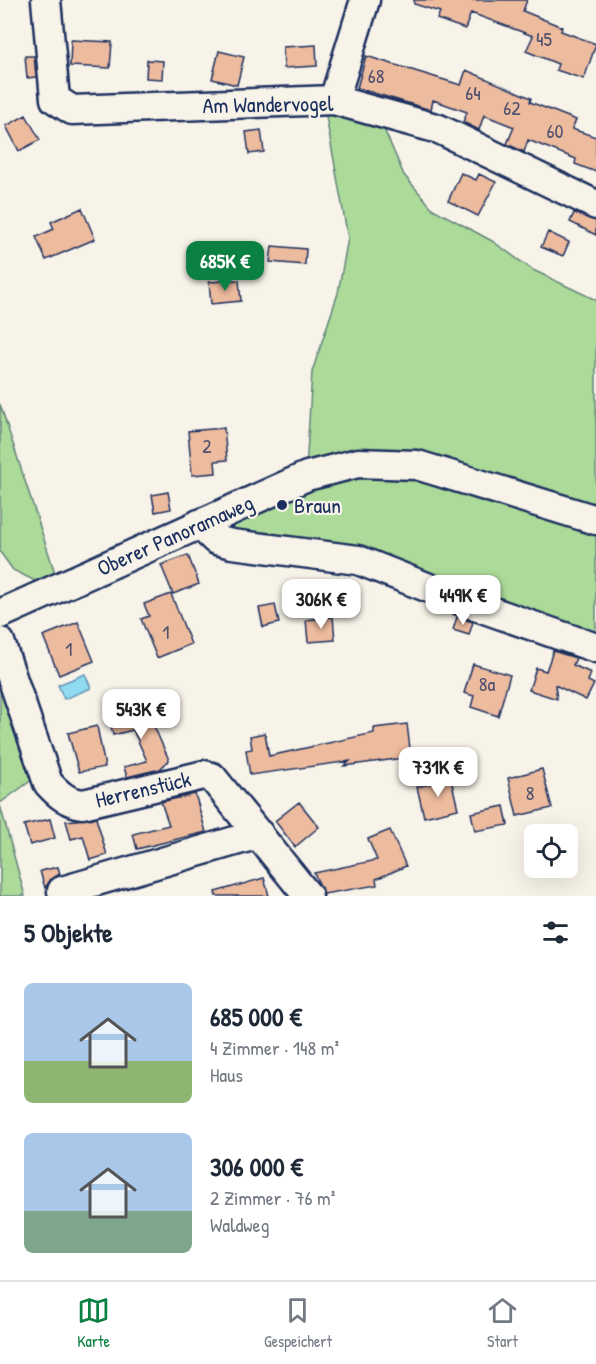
<!DOCTYPE html>
<html lang="de">
<head>
<meta charset="utf-8">
<style>
  body { margin:0; font-family:"Patrick Hand",sans-serif; background:#f2f2f3; color:#1f2937; height:100vh; display:flex; flex-direction:column; font-size:22px; white-space:nowrap }
  * { box-sizing:border-box; margin:0 }
  p { font-size:20px; color:#747a83 }
  .icon { flex:none; width:33px; height:33px; fill:none; stroke:currentColor; stroke-width:2; stroke-linecap:round; stroke-linejoin:round }
  .map { position:relative; height:896px; overflow:hidden }
  .panel { display:flex; flex-direction:column; background:#fff; flex:1 }
  .panel>* { flex:none }
  .controls { position:absolute; left:524px; top:824px; display:grid; gap:12px }
  .controls a { display:grid; place-items:center; width:54px; height:54px; border-radius:9px; background:#fff; box-shadow:0 6px 24px #0002; font-size:30px }
  .price { position:absolute; translate:-50% -51px; padding:0 14px; border-radius:12px; background:#fff; color:#222; font-size:20px; line-height:39px; filter:drop-shadow(0 2px 3px #0008) }
  .price::after { content:''; position:absolute; left:50%; top:36px; width:18px; height:14px; margin-left:-9px; background:inherit; clip-path:polygon(0 0,100% 0,50% 100%) }
  .price.selected { background:#0b8043; color:#fff }
  ul { padding:0; list-style:none }
  li { display:flex; align-items:center; gap:18px; height:150px; padding:0 24px }
  li span { display:grid; place-items:center; flex:none; width:168px; height:120px; border-radius:9px; color:#555 }
  li>.icon { margin-inline-start:auto }
  span .icon { width:72px; height:72px; fill:#fffc; stroke-width:1 }
  li b { font-size:26px }
  h2 { display:flex; justify-content:space-between; align-items:center; height:72px; padding:0 24px; font-size:26px }
  .tabs { display:flex; justify-content:space-around; align-items:center; height:84px; border-top:2px solid #e0e1e3; background:#fff; font-size:16px; color:#747a83 }
  .tabs a { display:grid; justify-items:center; gap:3px }
  .tabs .selected { color:#0b8043 }
  .map>svg:first-child { display:block }
  .green { fill:#acda99; stroke:#64847c; stroke-width:1.5 }
  .water { fill:#91dbf2; stroke:#6296b7; stroke-width:1.5 }
  .building { fill:#edbb9e; stroke:#1b2f5e; stroke-width:1.5 }
  .lines { fill:none; stroke-linecap:round; stroke-linejoin:round }
  .minor-casing { stroke:#1b2f5e; stroke-width:33 }
  .minor { stroke:#f7f3e8; stroke-width:28 }
  .poi-dot { fill:#1b2f5e; stroke:#f7f3e8; stroke-width:2 }
  .labels { text-anchor:middle; stroke-width:4.5; stroke-linejoin:round; paint-order:stroke }
  .number-label { font-size:20px; fill:#50526e }
  .street-label { font-size:22px; fill:#1b2f5e; stroke:#f7f3e8 }
  .poi-label { font-size:22px; fill:#1b2f5e; stroke:#f7f3e8; text-anchor:start }
</style>
</head>
<body>
<div class="map">
<svg width="596" height="896" viewBox="0 0 596 896">
  <rect width="100%" height="100%" fill="#f7f3e8"/>
  <filter id="ink" filterUnits="userSpaceOnUse"><feTurbulence type="fractalNoise" baseFrequency=".0167" numOctaves="2"/><feDisplacementMap in="SourceGraphic" scale="12" xChannelSelector="R" yChannelSelector="G"/><feConvolveMatrix kernelMatrix="1 2 1 2 8 2 1 2 1" color-interpolation-filters="sRGB"/></filter>
  <g filter="url(#ink)">
    <path class="green" d="M325,111L381,122L404,175L433,209L492,241L533,270L596,300V641L233,538L230,523L305,487L312,372L338,293L348,238Z
      M0,404L56,576L35,581L13,570L0,552Z
      M0,664L36,777L0,803Z
      M0,805L25,896H0Z"/>
    <path class="water" d="M85,674L91,688L64,699L58,685Z"/>
    <path class="building" d="M414,0H527L523,11L562,27L561,31L596,44L584,79L556,70L558,64L526,51L533,36L471,13L465,29L437,19L440,12L414,4Z
      M71,40L112,42L110,68L70,66Z
      M316,45L317,66L284,68L283,47Z
      M219,51L244,57L237,85L212,79Z
      M25,56H34L36,77L27,78Z
      M366,56L461,85L466,70L531,98L530,102L576,120L572,129L596,137V172L575,164L576,159L528,140L524,152L507,144L514,127L484,115L479,130L463,122L467,112L433,100L431,110L357,88Z
      M147,60L163,61L162,79L146,78Z
      M26,115L40,140L19,151L6,126Z
      M261,130L264,152L249,154L246,132Z
      M461,173L476,180L479,174L496,182L478,216L448,201Z
      M82,208L95,239L46,260L36,237L54,229L51,222Z
      M574,213L596,221V235L570,222Z
      M548,232L569,242L563,256L541,247Z
      M272,246L306,249L305,265L270,262Z
      M239,280L241,301L211,304L209,282Z
      M224,428L227,460L215,461L216,473L192,475L188,431Z
      M168,492L171,509L155,512L152,495Z
      M188,555L199,584L173,594L161,565Z
      M171,594L191,644L157,658L141,619L149,616L144,604Z
      M275,605L279,623L263,627L259,608Z
      M333,617L335,640L308,642L306,620Z
      M457,617L473,622L469,635L453,630Z
      M78,622L94,661L59,675L43,636Z
      M553,651L576,658L573,665L591,673L588,681L594,684L586,700L555,685L557,699L529,690L536,668L546,671Z
      M473,664L510,675L498,716L471,707L474,696L464,693Z
      M146,708L169,760L160,769L127,777L124,767L147,761L133,730L113,735L109,717Z
      M407,724L411,757L344,766L350,761L250,775L246,750L252,749L250,736L265,733L269,756L374,733V728Z
      M97,726L105,767L79,772L68,733Z
      M542,769L552,808L517,816L508,778Z
      M451,779L458,809L424,817L417,787Z
      M195,794L206,832L137,849L133,834L169,825L161,802Z
      M299,802L319,827L295,847L275,821Z
      M504,806L508,825L475,831L471,813Z
      M96,818L107,855L90,860L83,836L71,839L66,821Z
      M50,819L55,838L30,845L24,825Z
      M390,830L406,866L376,879L377,885L324,894L314,873L377,860L368,839Z
      M58,867L60,874L51,879L45,888L40,871Z
      M264,878L269,896H216L215,892Z"/>
    <g class="lines">
      <g class="minor-casing">
        <path id="minor" d="M46,0L55,99L72,110L334,100L439,129L596,205
          M334,100L365,0
          M199,524L216,540L232,544L358,560L462,601L596,648
          M0,614L307,476L358,463L417,465L596,520
          M0,642L48,783C59,795 67,802 83,804L204,775L212,777L308,896
          M62,891L259,834"/>
      </g>
      <use href="#minor" class="minor"/>
    </g>
  </g>
  <circle class="poi-dot" cx="282" cy="505" r="6"/>
  <g class="labels">
    <g class="number-label">
      <text x="544" y="46">45</text>
      <text x="376" y="83">68</text>
      <text x="473" y="100">64</text>
      <text x="512" y="115">62</text>
      <text x="555" y="138">60</text>
      <text x="207" y="453">2</text>
      <text x="166" y="639">1</text>
      <text x="69" y="656">1</text>
      <text x="487" y="691">8a</text>
      <text x="530" y="800">8</text>
    </g>
    <g class="street-label">
      <text transform="translate(268 104) rotate(-1)" y="8">Am Wandervogel</text>
      <text transform="translate(175 535) rotate(-24)" y="8">Oberer Panoramaweg</text>
      <text transform="translate(143 789) rotate(-13)" y="8">Herrenstück</text>
    </g>
    <g class="poi-label">
      <text x="294" y="513">Braun</text>
    </g>
  </g>
</svg>
<div class="controls">
<a><svg class="icon" aria-label="locate" viewBox="0 0 24 24"><circle cx="12" cy="12" r="6"/><path d="M12 2v4M12 18v4M2 12h4M18 12h4"/></svg></a>
</div>
<b class="price selected" style="left:225px;top:292px">685K €</b>
<b class="price" style="left:463px;top:626px">449K €</b>
<b class="price" style="left:321px;top:630px">306K €</b>
<b class="price" style="left:141px;top:740px">543K €</b>
<b class="price" style="left:438px;top:798px">731K €</b>
</div>
<section class="panel">
<h2>5 Objekte<svg class="icon" aria-label="filters" viewBox="0 0 24 24"><path d="M4 7h16M4 17h16"/><circle cx="9" cy="7" r="2"/><circle cx="15" cy="17" r="2"/></svg></h2>
<ul>
<li><span style="background:linear-gradient(#a9c7e8 65%,#8fb573 0)"><svg class="icon" aria-label="home" viewBox="0 0 24 24"><path d="M3 11l9-7 9 7M6 9v11h12V9"/></svg></span><div><b>685 000 €</b><p>4 Zimmer · 148 m²</p><p>Haus</p></div></li>
<li><span style="background:linear-gradient(#a9c7e8 65%,#7fa58c 0)"><svg class="icon" aria-label="home" viewBox="0 0 24 24"><path d="M3 11l9-7 9 7M6 9v11h12V9"/></svg></span><div><b>306 000 €</b><p>2 Zimmer · 76 m²</p><p>Waldweg</p></div></li>
</ul>
</section>
<nav class="tabs">
<a class="selected"><svg class="icon" aria-label="map" viewBox="0 0 24 24"><path d="M3 6l6-2 6 2 6-2v14l-6 2-6-2-6 2zM9 4v14M15 6v14"/></svg>Karte</a>
<a><svg class="icon" aria-label="saved" viewBox="0 0 24 24"><path d="M7 4h10v16l-5-4-5 4z"/></svg>Gespeichert</a>
<a><svg class="icon" aria-label="home" viewBox="0 0 24 24"><path d="M3 11l9-7 9 7M6 9v11h12V9"/></svg>Start</a>
</nav>
</body>
</html>
